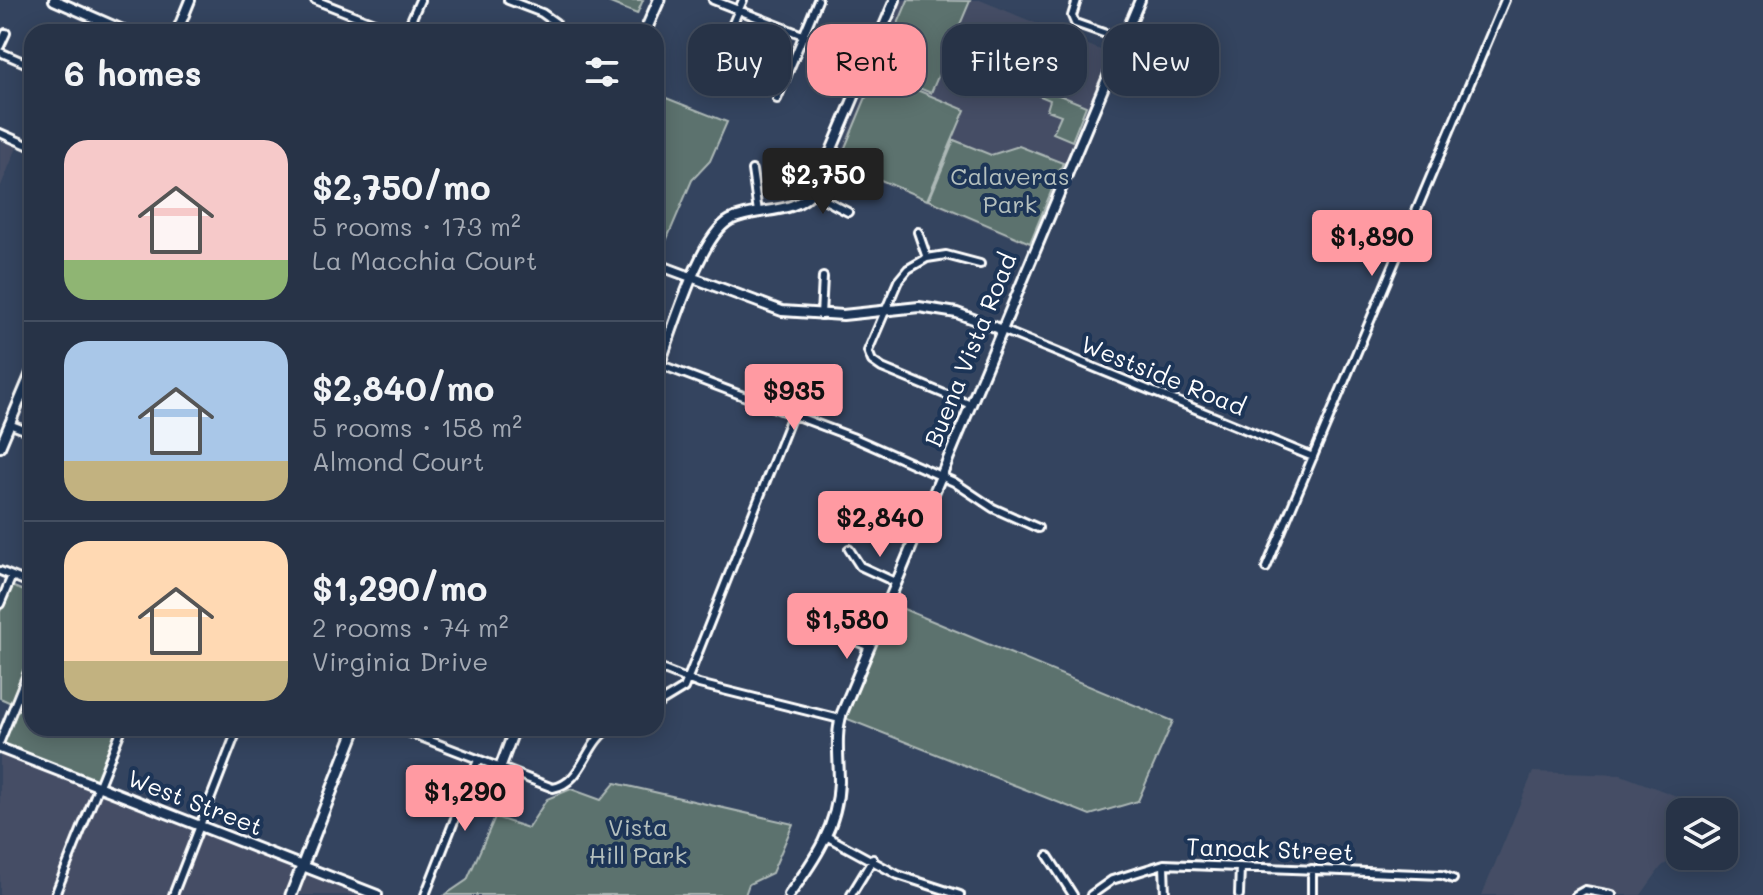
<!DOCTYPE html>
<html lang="en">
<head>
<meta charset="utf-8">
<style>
  body { margin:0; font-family:Mali,sans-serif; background:#2f3b4e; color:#f1f3f6; height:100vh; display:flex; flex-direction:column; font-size:30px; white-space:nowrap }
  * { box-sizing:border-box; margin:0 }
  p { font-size:26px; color:#a4aab4 }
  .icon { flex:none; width:44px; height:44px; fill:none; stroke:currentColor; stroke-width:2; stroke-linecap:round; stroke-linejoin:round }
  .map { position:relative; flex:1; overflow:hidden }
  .sheet { position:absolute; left:24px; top:24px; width:640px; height:712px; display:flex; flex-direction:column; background:#273347; border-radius:24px; box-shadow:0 4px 20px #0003,0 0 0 2px #434e60 }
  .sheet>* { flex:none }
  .hud { position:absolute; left:688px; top:24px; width:760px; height:72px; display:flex; gap:16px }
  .fabs { position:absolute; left:1666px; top:798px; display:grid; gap:16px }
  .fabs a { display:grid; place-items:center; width:72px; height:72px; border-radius:16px; background:#273347; box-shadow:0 4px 20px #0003,0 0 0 2px #434e60; font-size:40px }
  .price { position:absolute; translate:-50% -68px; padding:0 18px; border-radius:8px; background:#ff9aa2; color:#111; font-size:26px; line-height:52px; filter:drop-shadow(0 2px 4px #0008) }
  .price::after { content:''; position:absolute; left:50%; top:48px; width:24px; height:18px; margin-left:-12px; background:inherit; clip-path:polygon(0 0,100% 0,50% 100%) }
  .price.on { background:#222; color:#fff }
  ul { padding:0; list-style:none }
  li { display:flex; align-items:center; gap:24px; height:200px; padding:0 40px }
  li+li { border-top:2px solid #434e60 }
  li span { display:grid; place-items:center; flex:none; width:224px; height:160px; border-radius:24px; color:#555 }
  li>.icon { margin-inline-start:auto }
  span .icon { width:96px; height:96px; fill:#fffc; stroke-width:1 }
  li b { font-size:34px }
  h2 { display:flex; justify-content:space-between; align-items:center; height:96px; padding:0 40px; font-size:34px }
  .pill { padding:0 28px; border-radius:24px; background:#273347; box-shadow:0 4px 20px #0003,0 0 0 2px #434e60; font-size:28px; line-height:72px }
  .pill.on { background:#ff9aa2; color:#111 }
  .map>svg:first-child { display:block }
  .built { fill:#444e65 }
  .green { fill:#5b726e; stroke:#adb8b6; stroke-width:2 }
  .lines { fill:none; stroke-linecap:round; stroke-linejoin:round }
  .minor-casing { stroke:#fff; stroke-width:12 }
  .tertiary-casing { stroke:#fff; stroke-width:14 }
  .secondary-casing { stroke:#fff; stroke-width:15 }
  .minor { stroke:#1d3557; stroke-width:6 }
  .tertiary { stroke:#1d3557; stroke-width:8 }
  .secondary { stroke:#1d3557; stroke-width:9 }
  .labels { text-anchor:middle; stroke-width:8; stroke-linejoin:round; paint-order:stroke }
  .park-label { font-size:24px; fill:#b5c0be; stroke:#1d3557 }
  .street-label { font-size:24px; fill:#fff; stroke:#1d3557 }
</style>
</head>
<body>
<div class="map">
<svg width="1763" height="895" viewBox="0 0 1763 895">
  <rect width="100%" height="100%" fill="#34445f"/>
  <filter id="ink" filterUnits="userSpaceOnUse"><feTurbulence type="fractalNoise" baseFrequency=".0125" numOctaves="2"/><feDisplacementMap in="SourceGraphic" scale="16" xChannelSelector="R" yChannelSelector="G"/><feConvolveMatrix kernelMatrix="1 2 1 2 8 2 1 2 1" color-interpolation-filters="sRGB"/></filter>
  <g filter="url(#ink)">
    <path class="built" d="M903,0H980L1110,54L1032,246L836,163Z
      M0,138L18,145L0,188Z
      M0,748L376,895H0Z
      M1533,772L1621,775L1695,803L1707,812H1680V853L1661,867L1641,895H1482Z"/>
    <path class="green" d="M603,0H643L637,14Z
      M908,0L970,1L931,93L878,71Z
      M876,73L965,110L927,200L839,162Z
      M1037,86L1086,106L1072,141L1053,133L1061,115L1047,110L1050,100L1035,94Z
      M656,94L727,122L710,161L692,180L661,253L656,251Z
      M954,140L991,155L1019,146L1063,163L1030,243L929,200Z
      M11,586L32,594V728H117L96,782L2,746L18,706L0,698V612Z
      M894,605L1173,721L1138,801L1090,815L845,718Z
      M615,783L793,824L772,873L749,884L745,895H445L467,880L495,817L528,828L547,799L571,789L601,800Z"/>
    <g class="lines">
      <g class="minor-casing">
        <path id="minor" d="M315,0L397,32
          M508,0L542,13L556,23V32
          M713,0L869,61
          M1077,0L1072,16L1075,23L1123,40
          M406,32L420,0
          M0,46L6,33
          M0,52L32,66
          M707,68L719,56L743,0
          M777,99L818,0
          M0,133L32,147
          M752,170L758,212
          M812,193L848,212
          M918,232L927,258
          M821,315L823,277
          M1000,329L1313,457
          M656,363L852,437L954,482L993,508L1038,528
          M971,405L882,368L872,361L868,351L898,281L908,269L927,258L946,255L980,264
          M9,424L32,433
          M849,549L860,566L897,583
          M1266,568L1505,0
          M0,571L32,584
          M0,604L12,576
          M798,618L870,647
          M656,667L699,684L840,719
          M656,705L684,688L792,415
          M397,728L553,788C584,783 585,741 611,728
          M0,741L32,662
          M826,836L898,875L960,895
          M1048,856L1073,895
          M1164,864L1165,895
          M1312,869V895
          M55,895L122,728
          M173,895L238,728
          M425,895L478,760
          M851,895L873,859
          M1091,895L1112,880L1164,864L1442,875L1453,879
          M1239,895L1240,867
          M1576,895L1585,890L1612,895"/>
      </g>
      <g class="tertiary-casing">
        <path id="tertiary" d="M54,0L127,32
          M177,32L190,0
          M656,264L782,311L843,315L919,307L957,313L1000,329
          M656,374C671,338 698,237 730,220C758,206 794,217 815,189L895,0
          M0,447L32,371
          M0,748L377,895
          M500,768L515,728
          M789,895C814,861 838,826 839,782C839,759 835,734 842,713L1140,0"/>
      </g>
      <g class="secondary-casing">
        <path id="secondary" d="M645,32L659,0
          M291,895L356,728"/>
      </g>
      <use href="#minor" class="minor"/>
      <use href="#tertiary" class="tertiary"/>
      <use href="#secondary" class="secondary"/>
    </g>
  </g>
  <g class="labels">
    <g class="park-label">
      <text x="1010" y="185">Calaveras<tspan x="1010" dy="28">Park</tspan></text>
      <text x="638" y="836">Vista<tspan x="638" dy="28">Hill Park</tspan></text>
    </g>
    <g class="street-label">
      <text transform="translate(971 350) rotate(-68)" y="8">Buena Vista Road</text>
      <text transform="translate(1163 376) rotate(22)" y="8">Westside Road</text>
      <text transform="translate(195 803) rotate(21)" y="8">West Street</text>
      <text transform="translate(1270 850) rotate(2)" y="8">Tanoak Street</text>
    </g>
  </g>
</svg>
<div class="fabs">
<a><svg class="icon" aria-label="layers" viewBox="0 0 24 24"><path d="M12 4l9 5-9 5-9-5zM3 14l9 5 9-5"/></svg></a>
</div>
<b class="price on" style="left:823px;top:216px">$2,750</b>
<b class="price" style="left:1372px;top:278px">$1,890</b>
<b class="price" style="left:794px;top:432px">$935</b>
<b class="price" style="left:880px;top:559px">$2,840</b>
<b class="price" style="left:847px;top:661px">$1,580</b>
<b class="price" style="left:465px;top:833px">$1,290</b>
<div class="hud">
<a class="pill">Buy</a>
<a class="pill on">Rent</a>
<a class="pill">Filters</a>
<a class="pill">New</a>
</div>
<section class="sheet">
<h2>6 homes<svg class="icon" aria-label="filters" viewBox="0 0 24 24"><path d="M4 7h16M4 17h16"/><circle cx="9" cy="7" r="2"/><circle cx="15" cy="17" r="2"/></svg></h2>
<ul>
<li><span style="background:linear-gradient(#f6c9c9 75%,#8fb573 0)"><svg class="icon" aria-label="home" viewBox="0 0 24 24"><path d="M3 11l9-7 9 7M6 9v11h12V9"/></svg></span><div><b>$2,750/mo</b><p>5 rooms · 173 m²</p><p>La Macchia Court</p></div></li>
<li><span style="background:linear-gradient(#a9c7e8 75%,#c2b280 0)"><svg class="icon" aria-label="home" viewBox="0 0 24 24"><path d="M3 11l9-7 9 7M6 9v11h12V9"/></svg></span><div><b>$2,840/mo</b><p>5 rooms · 158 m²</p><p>Almond Court</p></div></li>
<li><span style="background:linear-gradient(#ffd9b3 75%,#c2b280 0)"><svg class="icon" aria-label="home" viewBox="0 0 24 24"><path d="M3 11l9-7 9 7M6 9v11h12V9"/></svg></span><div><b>$1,290/mo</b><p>2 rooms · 74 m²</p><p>Virginia Drive</p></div></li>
</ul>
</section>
</div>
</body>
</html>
